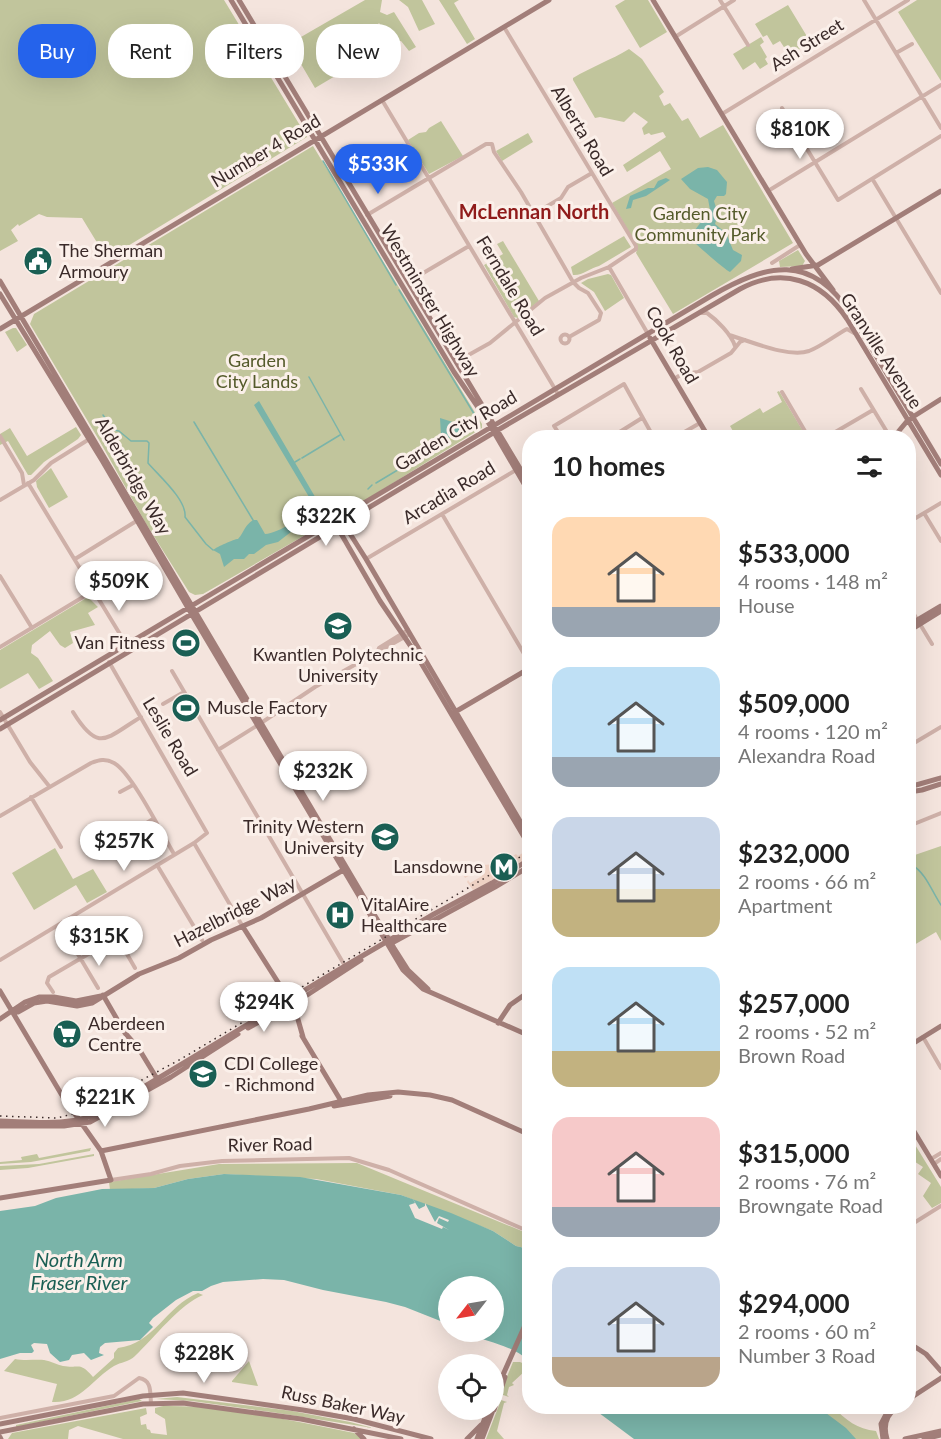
<!DOCTYPE html>
<html lang="en">
<head>
<meta charset="utf-8">
<style>
  body { margin:0; font-family:Lato,sans-serif; background:#f2f2f2; color:#222; height:100vh; display:flex; flex-direction:column; font-size:22px; white-space:nowrap }
  * { box-sizing:border-box; margin:0 }
  p { font-size:20px; color:#767676 }
  .icon { flex:none; width:33px; height:33px; fill:none; stroke:currentColor; stroke-width:2; stroke-linecap:round; stroke-linejoin:round }
  .map { position:relative; flex:1; overflow:hidden }
  .side { position:absolute; left:522px; top:430px; width:394px; height:984px; display:flex; flex-direction:column; background:#fff; border-radius:24px; box-shadow:0 6px 24px #0002 }
  .side>* { flex:none }
  .hud { position:absolute; left:18px; top:24px; width:414px; height:54px; display:flex; gap:12px }
  .needle { width:39px; rotate:239deg }
  .fabs { position:absolute; left:438px; top:1276px; display:grid; gap:12px }
  .fabs a { display:grid; place-items:center; width:66px; height:66px; border-radius:50%; background:#fff; box-shadow:0 6px 24px #0002; font-size:30px }
  .price { position:absolute; translate:-50% -51px; padding:0 14px; border-radius:21px; background:#fff; color:#222; font-size:20px; line-height:39px; filter:drop-shadow(0 2px 3px #0008) }
  .price::after { content:''; position:absolute; left:50%; top:36px; width:18px; height:14px; margin-left:-9px; background:inherit; clip-path:polygon(0 0,100% 0,50% 100%) }
  .price.selected { background:#2563eb; color:#fff }
  ul { padding:0; list-style:none }
  li { display:flex; align-items:center; gap:18px; height:150px; padding:0 30px }
  li span { display:grid; place-items:center; flex:none; width:168px; height:120px; border-radius:18px; color:#555 }
  li>.icon { margin-inline-start:auto }
  span .icon { width:72px; height:72px; fill:#fffc; stroke-width:1 }
  li b { font-size:26px }
  h2 { display:flex; justify-content:space-between; align-items:center; height:72px; padding:0 30px; font-size:26px }
  .chip { padding:0 21px; border-radius:24px; background:#fff; box-shadow:0 6px 24px #0002; font-size:21px; line-height:54px }
  .chip.selected { background:#2563eb; color:#fff }
  .map>svg:first-child { display:block }
  .green { fill:#c1c59c }
  .plaza { fill:#eed1c3 }
  .water { fill:#7ab4a9 }
  .pier { fill:#f4e4dd }
  .lines { fill:none; stroke-linecap:round; stroke-linejoin:round }
  .stream { stroke:#7ab4a9; stroke-width:1.5 }
  .street { stroke:#ceb0a8; stroke-width:4 }
  .secondary { stroke:#a27e79; stroke-width:5 }
  .rail { stroke:#3a2a29; stroke-width:1.5; stroke-dasharray:1.5 4.5; stroke-linecap:butt }
  .labels { text-anchor:middle; stroke-width:6; stroke-linejoin:round; paint-order:stroke }
  .street-label { font-size:18px; fill:#3a2a29; stroke:#fbf0ea }
  .park-label { font-size:18px; fill:#545a2a; stroke:#fbf0ea }
  .poi-label { font-size:18px; fill:#3a2a29; stroke:#fbf0ea; text-anchor:start }
  .neighbourhood-label { font-size:20px; font-weight:bold; fill:#901b1b; stroke:#fbf0ea }
  .water-label { font-size:20px; font-style:italic; fill:#1a5f54; stroke:#fbf0ea }
</style>
</head>
<body>
<div class="map">
<svg width="941" height="1439" viewBox="0 0 941 1439">
  <rect width="100%" height="100%" fill="#f4e4dd"/>
  <path class="green" d="M0,0H224L307,137L113,255L104,254L82,218L47,217L39,214L19,226L18,224L11,230L18,241L0,251Z
    M365,0H382L380,12L387,15L394,12L416,47L409,51L401,41H392L379,23L373,30L383,50L375,51L352,60V66L315,88L294,52L279,60L275,52Z
    M399,0H422L435,24L419,31L408,7Z
    M439,0H459L454,3L475,39L467,44Z
    M625,0H648L667,32L640,48L615,6Z
    M917,0H941V81L898,12Z
    M788,5L811,43L804,48L800,43L797,45L800,49L789,55L780,41L773,45L767,35L763,37L755,24Z
    M761,37L764,42L760,45L767,57L765,59L768,64L760,69L755,62L743,70L733,54Z
    M629,49L642,59L664,92L659,96L664,106L670,103L682,121L688,118L700,138L723,125L793,243L673,314L636,253L638,247L612,203L671,169L660,151L627,172L623,165L666,137L663,132L651,135L649,133L644,135L642,128L648,122L634,112L624,122L600,117L595,118L573,80V78C591,67 611,60 629,49Z
    M441,121L463,156L429,174L408,140L419,133L426,132L429,128Z
    M528,133L533,142L502,161L496,151Z
    M313,146L482,424V428L338,517L321,524L314,530L203,594L195,595L189,592L145,522L99,440L30,324L34,314Z
    M624,236L631,247L599,266C590,268 582,276 573,275L571,267Z
    M503,241L539,301L518,318L514,317L484,265L503,254L497,244Z
    M798,250L805,261L802,266L780,267L779,261Z
    M608,274L611,275L624,298L605,311L594,292L581,283L588,279Z
    M13,328H16L27,345L17,352L5,332Z
    M779,391L807,438H737L730,426L760,408L763,413L782,402L777,392Z
    M76,427L81,435L78,439L44,462L31,475H28L8,441L0,445V434L10,428L27,456Z
    M51,468L68,497L49,508L37,487L36,481Z
    M88,597L98,607L88,613L95,625L70,632L73,643L65,648L60,645L50,631L32,645L31,653L38,658L53,681L39,689L28,673L0,689V650Z
    M941,846V941L936,932L909,948V857Z
    M55,848L73,879L93,869L107,892L87,903L76,885L34,910L12,873Z
    M909,1135L941,1187V1203L932,1208L923,1196L931,1183L918,1174L923,1167L909,1158L913,1152L909,1149Z
    M91,1148L90,1151L31,1162L0,1164V1162L22,1160L21,1157L37,1154L39,1158Z
    M94,1154V1156L28,1168L0,1170V1166L39,1164Z
    M357,1163L529,1234V1249L516,1246L493,1231L401,1195L316,1179L224,1174L188,1179L154,1188L110,1190L109,1182L219,1164Z
    M198,1293L203,1295C180,1304 154,1338 135,1356C129,1362 121,1362 114,1366C92,1379 80,1404 52,1402L57,1384L4,1371L15,1359C25,1361 36,1359 44,1360C51,1361 57,1365 63,1366C80,1369 79,1361 93,1377L114,1358V1353L118,1348C154,1344 166,1306 198,1293Z
    M249,1361L258,1386L232,1382V1381Z
    M513,1362H520L529,1366V1370L525,1371L512,1383L514,1385L509,1387L507,1395L509,1397L503,1395L502,1389Z
    M177,1397L292,1411L350,1422L373,1428L271,1412L192,1401L156,1399Z
    M139,1399L142,1401L16,1427V1425Z
    M501,1400L507,1402L504,1403L497,1431L504,1439H486Z
    M163,1406C227,1405 292,1421 354,1433L362,1439H123L78,1426L69,1430L68,1439H8L12,1433L146,1408L147,1414L140,1417L141,1425L146,1424L147,1429L150,1430L151,1433L167,1435L165,1419L155,1413V1408Z
    M800,1407H833C846,1420 857,1429 876,1431L879,1439H833Z"/>
  <path class="plaza" d="M526,845L529,851L528,858L508,872L503,863L494,868L499,877L473,890L467,882L468,880L470,883L482,876L481,873L486,870L484,867L465,878L458,866L459,862L467,875L483,865L496,864L509,856L510,858L516,854L518,856L524,852Z
    M116,1088L122,1099L110,1105L108,1098L104,1096L97,1100L102,1109L83,1117L79,1114L78,1112L99,1096Z"/>
  <path class="water" d="M708,167L717,170L727,182L726,194L724,196H717L714,201L718,214L715,224L726,233L733,250L742,255L741,261L730,272C725,270 692,241 688,236L695,230L710,210L708,199L690,189L681,179L698,168Z
    M666,178L670,180L646,196L633,200L631,208L626,209L630,196L648,188H654L658,181Z
    M259,401L321,507V514L316,519L296,528L278,542L266,545L254,554H249L244,559H234L224,567L220,554L213,550C217,547 234,539 238,539C245,531 244,526 253,520H257L265,534C280,533 303,516 315,507L254,405Z
    M440,418L459,424L472,423L436,447L441,436Z
    M224,1174L300,1177L401,1195L451,1213L493,1231L516,1246L529,1249V1361C511,1344 487,1343 465,1332H494V1287H448V1324L405,1307L386,1302L323,1290L284,1280L263,1279L223,1282L211,1286L202,1291H193L176,1300L153,1318L149,1323L153,1327L140,1340L105,1343L100,1347L99,1353L104,1355L91,1360L84,1353L72,1355L69,1360L60,1362L50,1353L47,1344L34,1343L31,1345L34,1351L32,1353H20L0,1359V1211L35,1206L56,1198L87,1192L102,1189L154,1188L188,1179Z
    M591,1407H818L846,1428L856,1439H634Z"/>
  <path class="pier" d="M413,1199L419,1209L425,1206V1203L435,1222L439,1216L449,1220L448,1222L439,1218L437,1223L449,1230L443,1227L442,1229L415,1218L409,1205L415,1203Z"/>
  <g class="lines">
    <path class="stream" d="M323,161L396,285
      M660,234L658,233V236L682,238
      M685,237H689
      M399,290L479,422
      M309,377L344,440
      M103,415L114,430L119,431L131,441H147L149,443L148,463C159,476 187,500 185,517L206,544L213,550
      M194,422L253,520
      M302,458L340,435
      M295,462L300,459
      M376,483L436,447
      M368,489L372,485
      M912,865C926,873 932,892 941,905
      M909,884L914,898"/>
    <path class="street" d="M720,0L748,45
      M864,0L941,128
      M675,37L734,0
      M896,53L912,44
      M382,100L558,394
      M782,108L838,200L941,136
      M722,114L908,0
      M873,180L941,293
      M768,191L941,85
      M534,214L561,198L568,187L592,173
      M367,215L486,144H492L494,152L521,192L573,282L579,288L588,293L601,313L599,320L569,337
      M772,263L800,245
      M609,267L648,334
      M408,282L469,246
      M702,313H707C717,320 731,334 735,346
      M560.5 339a4.5 4.5 0 1 1 9 0a4.5 4.5 0 1 1-9 0Z
      M729,335C750,341 788,358 809,351C822,346 834,336 847,329L854,333
      M456,362L490,343L545,298L581,278L609,267L636,249V246L504,27
      M674,379L682,374L698,372L731,353L740,342L745,340
      M861,389L887,432L894,437
      M782,392L809,438
      M0,436L22,473L24,485
      M562,438L554,426L624,384L654,438
      M610,438L642,418
      M674,438L700,423
      M825,438L873,410
      M28,483L126,644
      M0,500L34,480L51,463L91,438
      M924,513L941,541
      M442,514L530,664
      M909,522L941,503
      M75,559L138,520
      M366,559L516,470
      M0,576L32,628
      M909,606L932,644
      M0,647L93,591
      M378,651L379,648L408,630
      M172,671L345,966
      M163,704L184,692
      M0,712L30,762L49,786
      M73,712C99,754 106,738 141,717
      M909,746L941,727
      M218,750L258,725L315,687L410,634
      M120,792L133,785
      M31,797L61,847
      M0,816L91,763C99,760 105,758 114,763C132,773 162,834 174,854
      M909,826L941,813
      M126,836L153,819
      M194,843L243,927
      M157,865L202,940
      M60,924L98,988
      M0,960L194,843L207,833L109,662
      M53,992L47,983L49,977L114,939L120,942L135,968
      M923,1037L941,1068
      M931,1159L941,1153
      M934,1164L941,1159
      M111,1180L151,1174L180,1166L222,1161L349,1158L389,1170L530,1232
      M909,1226L941,1206
      M0,1418L114,1396L139,1378C152,1380 150,1392 151,1403"/>
    <path class="secondary" d="M231,0L454,372L488,422L530,494
      M239,0L530,485
      M653,0L806,254L833,290
      M792,269L818,265L941,191
      M0,281L394,948L408,970L428,989
      M0,294L103,462L195,620L403,970L423,989L530,1036
      M0,329L549,0
      M650,338L709,438
      M893,438L908,420L941,399
      M342,521L366,559L530,838
      M336,525L380,601L414,651L530,847
      M909,625L941,606
      M909,631L941,611
      M455,712L530,668
      M0,720L711,296C766,264 811,252 851,314L941,464
      M0,729L498,430L740,289C783,266 821,280 847,319L941,475
      M909,787L941,778
      M909,792L922,790L941,784
      M243,927L295,1009L303,1037
      M390,944L495,887L530,866
      M0,991L63,1097L101,1151L111,1180L0,1198
      M103,995L125,1033L139,1049L159,1082
      M12,1012H18L34,1003L47,1001L77,1006L92,1003L139,974L179,958L211,940L261,918L345,869
      M0,1019L25,1002L39,997H54L76,1001L101,996
      M498,1023L510,1005L530,991
      M248,1028L298,1001L361,960
      M302,1036L341,1101
      M909,1046L941,1026
      M334,1106L390,1096
      M909,1119L912,1128L941,1176
      M0,1121C35,1122 70,1127 102,1112L345,966L434,914L492,883L530,859
      M0,1126H64L90,1122L171,1077L238,1034
      M101,1151L309,1109L368,1095L398,1092L430,1095L452,1100L530,1135
      M909,1343L926,1354L941,1371
      M494,1395L530,1314
      M909,1399L941,1378
      M494,1410L505,1377
      M0,1424L143,1396L183,1393L303,1410L354,1419L431,1439
      M354,1429L364,1439
      M0,1432L143,1404L183,1403L301,1419L401,1439
      M0,1437L1,1439
      M467,1439L481,1425
      M477,1439L488,1410
      M482,1439L493,1410
      M883,1439L881,1424L890,1407
      M887,1439C883,1426 886,1415 897,1407
      M905,1439L941,1431
      M924,1439L941,1435"/>
    <path class="rail" d="M0,1116L57,1118L84,1111L181,1059L530,851"/>
  </g>
  <defs>
    <g id="civic-disc" transform="scale(1.5)"><circle r="9.5" fill="#1a5f54" stroke="#fbf0ea"/><path d="M-.6-6.5H3V-4.5H.6V-3L4-1V1h2V6H-6V1h2V-1L-.6-3ZM-1.2 2.5V6h2.4V2.5Z" fill="#fff"/></g>
    <g id="university-disc" transform="scale(1.5)"><circle r="9.5" fill="#1a5f54" stroke="#fbf0ea"/><path d="M0-5L7-2L0 1L-7-2ZM-4 1L0 2.5L4 1V4Q0 6-4 4Z" fill="#fff"/></g>
    <g id="stadium-disc" transform="scale(1.5)"><circle r="9.5" fill="#1a5f54" stroke="#fbf0ea"/><path d="M0-5a6.5 5 0 1 0 0 10a6.5 5 0 1 0 0-10ZM-3.5-1.8h7v3.6h-7Z" fill="#fff"/></g>
    <g id="metro-disc" transform="scale(1.5)"><circle r="9.5" fill="#1a5f54" stroke="#fbf0ea"/><path d="M-5.5 5V-5H-3L0 0L3-5H5.5V5H3V-.5L0 4L-3-.5V5Z" fill="#fff"/></g>
    <g id="hospital-disc" transform="scale(1.5)"><circle r="9.5" fill="#1a5f54" stroke="#fbf0ea"/><path d="M-5-5h3v3.5h4V-5h3V5h-3V1.5h-4V5h-3Z" fill="#fff"/></g>
    <g id="supermarket-disc" transform="scale(1.5)"><circle r="9.5" fill="#1a5f54" stroke="#fbf0ea"/><path d="M-6-5.5h2.5l.6 2H6L4.5 2H-2.5L-4.4-4H-6ZM-1.5 3.2a1.3 1.3 0 1 0 .1 0ZM3 3.2a1.3 1.3 0 1 0 .1 0Z" fill="#fff"/></g>
  </defs>
  <g fill-rule="evenodd">
    <use href="#civic-disc" x="38" y="261"/>
    <use href="#university-disc" x="338" y="626"/>
    <use href="#stadium-disc" x="186" y="643"/>
    <use href="#stadium-disc" x="186" y="708"/>
    <use href="#university-disc" x="385" y="837"/>
    <use href="#metro-disc" x="504" y="867"/>
    <use href="#hospital-disc" x="340" y="915"/>
    <use href="#supermarket-disc" x="67" y="1034"/>
    <use href="#university-disc" x="203" y="1074"/>
  </g>
  <g class="labels">
    <g class="street-label">
      <text transform="translate(807 45) rotate(-32)" y="6">Ash Street</text>
      <text transform="translate(582 131) rotate(59)" y="6">Alberta Road</text>
      <text transform="translate(266 151) rotate(-31)" y="6">Number 4 Road</text>
      <text transform="translate(510 286) rotate(59)" y="6">Ferndale Road</text>
      <text transform="translate(430 301) rotate(59)" y="6">Westminster Highway</text>
      <text transform="translate(672 345) rotate(60)" y="6">Cook Road</text>
      <text transform="translate(881 351) rotate(57)" y="6">Granville Avenue</text>
      <text transform="translate(456 431) rotate(-31)" y="6">Garden City Road</text>
      <text transform="translate(133 476) rotate(60)" y="6">Alderbridge Way</text>
      <text transform="translate(449 493) rotate(-31)" y="6">Arcadia Road</text>
      <text transform="translate(170 737) rotate(59)" y="6">Leslie Road</text>
      <text transform="translate(235 912) rotate(-27)" y="6">Hazelbridge Way</text>
      <text transform="translate(270 1145) rotate(-1)" y="6">River Road</text>
      <text transform="translate(343 1405) rotate(12)" y="6">Russ Baker Way</text>
    </g>
    <g class="park-label">
      <text x="700" y="220">Garden City<tspan x="700" dy="21">Community Park</tspan></text>
      <text x="257" y="367">Garden<tspan x="257" dy="21">City Lands</tspan></text>
    </g>
    <g class="poi-label">
      <text x="59" y="257">The Sherman<tspan x="59" dy="21">Armoury</tspan></text>
      <text x="165" y="649" text-anchor="end">Van Fitness</text>
      <text x="338" y="661" text-anchor="middle">Kwantlen Polytechnic<tspan x="338" dy="21">University</tspan></text>
      <text x="207" y="714">Muscle Factory</text>
      <text x="364" y="833" text-anchor="end">Trinity Western<tspan x="364" dy="21">University</tspan></text>
      <text x="483" y="873" text-anchor="end">Lansdowne</text>
      <text x="361" y="911">VitalAire<tspan x="361" dy="21">Healthcare</tspan></text>
      <text x="88" y="1030">Aberdeen<tspan x="88" dy="21">Centre</tspan></text>
      <text x="224" y="1070">CDI College<tspan x="224" dy="21">- Richmond</tspan></text>
    </g>
    <g class="neighbourhood-label">
      <text x="534" y="219">McLennan North</text>
    </g>
    <g class="water-label">
      <text x="79" y="1267">North Arm<tspan x="79" dy="23">Fraser River</tspan></text>
    </g>
  </g>
</svg>
<div class="fabs">
<a><svg class="needle" viewBox="-14 -14 28 28"><path d="M0-13l5 13h-10z" fill="#e53935"/><path d="M0 13l5-13h-10z" fill="#767676"/></svg></a>
<a><svg class="icon" aria-label="locate" viewBox="0 0 24 24"><circle cx="12" cy="12" r="6"/><path d="M12 2v4M12 18v4M2 12h4M18 12h4"/></svg></a>
</div>
<b class="price" style="left:800px;top:160px">$810K</b>
<b class="price selected" style="left:378px;top:195px">$533K</b>
<b class="price" style="left:326px;top:547px">$322K</b>
<b class="price" style="left:119px;top:612px">$509K</b>
<b class="price" style="left:323px;top:802px">$232K</b>
<b class="price" style="left:124px;top:872px">$257K</b>
<b class="price" style="left:99px;top:967px">$315K</b>
<b class="price" style="left:264px;top:1033px">$294K</b>
<b class="price" style="left:105px;top:1128px">$221K</b>
<b class="price" style="left:204px;top:1384px">$228K</b>
<div class="hud">
<a class="chip selected">Buy</a>
<a class="chip">Rent</a>
<a class="chip">Filters</a>
<a class="chip">New</a>
</div>
<section class="side">
<h2>10 homes<svg class="icon" aria-label="filters" viewBox="0 0 24 24"><path d="M4 7h16M4 17h16"/><circle cx="9" cy="7" r="2"/><circle cx="15" cy="17" r="2"/></svg></h2>
<ul>
<li><span style="background:linear-gradient(#ffd9b3 75%,#9aa5b1 0)"><svg class="icon" aria-label="home" viewBox="0 0 24 24"><path d="M3 11l9-7 9 7M6 9v11h12V9"/></svg></span><div><b>$533,000</b><p>4 rooms · 148 m²</p><p>House</p></div></li>
<li><span style="background:linear-gradient(#bfe0f5 75%,#9aa5b1 0)"><svg class="icon" aria-label="home" viewBox="0 0 24 24"><path d="M3 11l9-7 9 7M6 9v11h12V9"/></svg></span><div><b>$509,000</b><p>4 rooms · 120 m²</p><p>Alexandra Road</p></div></li>
<li><span style="background:linear-gradient(#c9d6e8 60%,#c2b280 0)"><svg class="icon" aria-label="home" viewBox="0 0 24 24"><path d="M3 11l9-7 9 7M6 9v11h12V9"/></svg></span><div><b>$232,000</b><p>2 rooms · 66 m²</p><p>Apartment</p></div></li>
<li><span style="background:linear-gradient(#bfe0f5 70%,#c2b280 0)"><svg class="icon" aria-label="home" viewBox="0 0 24 24"><path d="M3 11l9-7 9 7M6 9v11h12V9"/></svg></span><div><b>$257,000</b><p>2 rooms · 52 m²</p><p>Brown Road</p></div></li>
<li><span style="background:linear-gradient(#f6c9c9 75%,#9aa5b1 0)"><svg class="icon" aria-label="home" viewBox="0 0 24 24"><path d="M3 11l9-7 9 7M6 9v11h12V9"/></svg></span><div><b>$315,000</b><p>2 rooms · 76 m²</p><p>Browngate Road</p></div></li>
<li><span style="background:linear-gradient(#c9d6e8 75%,#b9a48a 0)"><svg class="icon" aria-label="home" viewBox="0 0 24 24"><path d="M3 11l9-7 9 7M6 9v11h12V9"/></svg></span><div><b>$294,000</b><p>2 rooms · 60 m²</p><p>Number 3 Road</p></div></li>
</ul>
</section>
</div>
</body>
</html>
